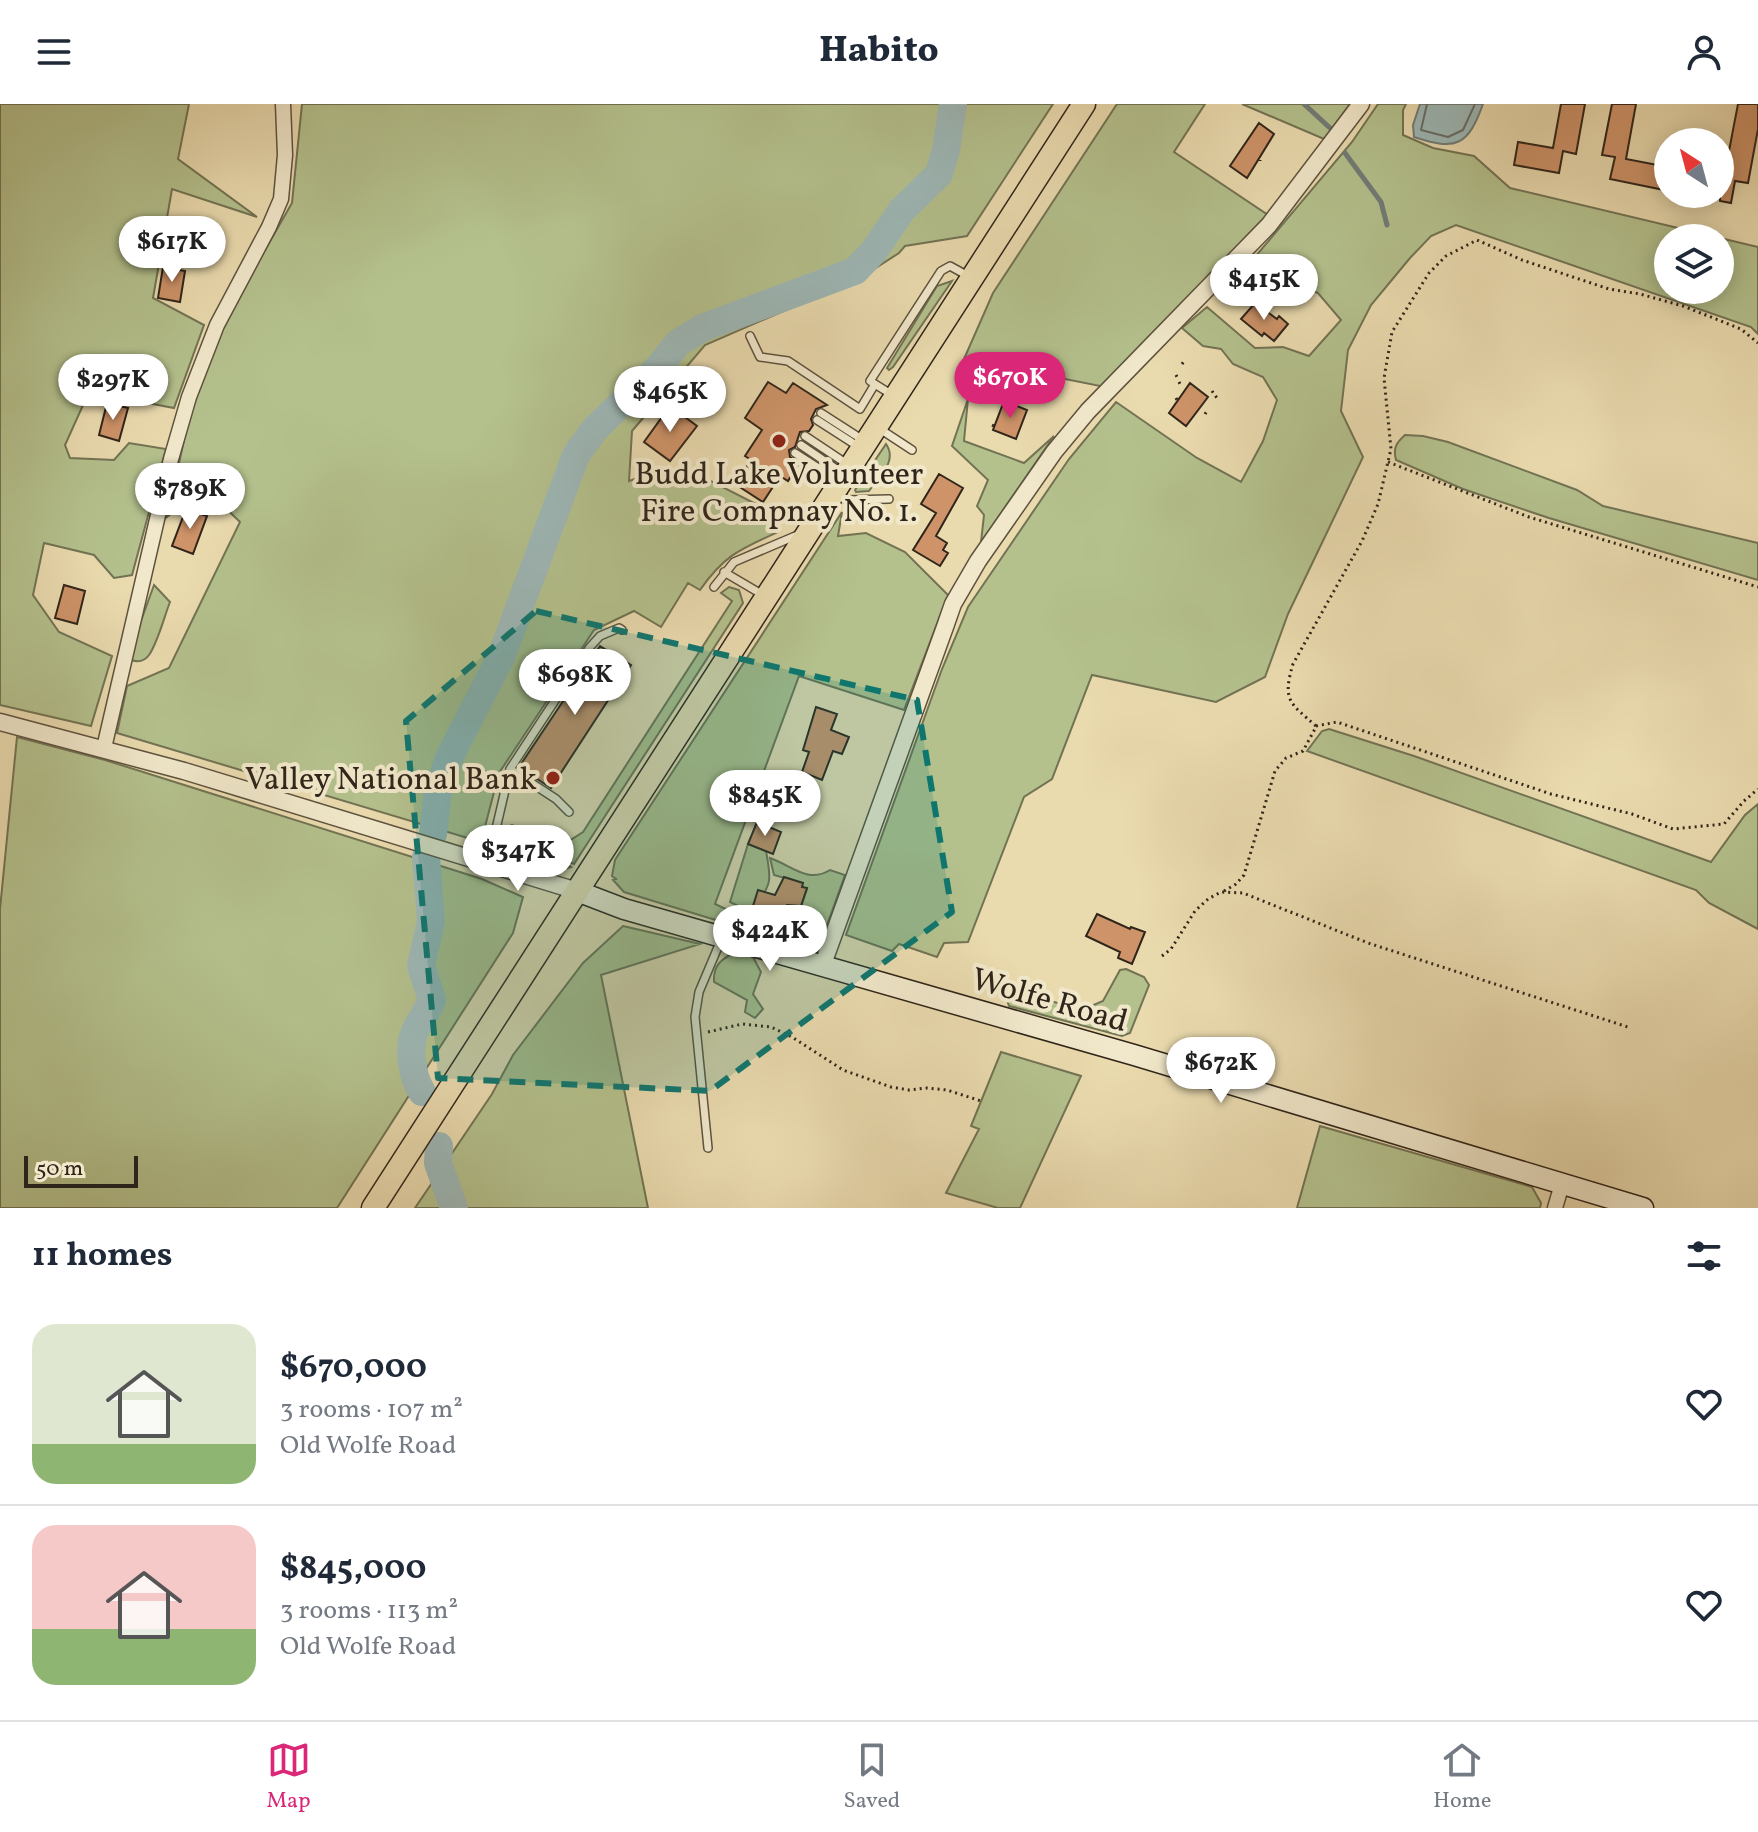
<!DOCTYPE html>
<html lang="en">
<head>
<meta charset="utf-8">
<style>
  body { margin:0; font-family:Vollkorn,serif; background:#f2f2f3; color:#1f2937; height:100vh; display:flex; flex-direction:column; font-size:30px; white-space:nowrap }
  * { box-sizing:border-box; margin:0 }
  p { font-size:26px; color:#747a83 }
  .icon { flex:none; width:44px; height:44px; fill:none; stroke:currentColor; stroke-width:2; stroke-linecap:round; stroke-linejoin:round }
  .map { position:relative; height:1104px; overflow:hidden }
  .panel { display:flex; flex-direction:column; background:#fff; flex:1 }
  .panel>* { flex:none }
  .needle { width:52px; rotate:324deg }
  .fabs { position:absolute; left:1654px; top:24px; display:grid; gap:16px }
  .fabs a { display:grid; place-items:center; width:80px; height:80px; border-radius:50%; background:#fff; box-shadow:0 4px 20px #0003; font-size:40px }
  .scale { position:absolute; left:24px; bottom:20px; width:114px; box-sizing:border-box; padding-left:8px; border:4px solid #30251a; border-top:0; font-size:22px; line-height:28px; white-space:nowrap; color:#30251a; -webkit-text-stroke:6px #f1e8cb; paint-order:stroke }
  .price { position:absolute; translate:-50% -68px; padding:0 18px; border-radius:28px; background:#fff; color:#222; font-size:26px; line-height:52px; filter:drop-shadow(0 2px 4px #0008) }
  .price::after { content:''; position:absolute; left:50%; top:48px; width:24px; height:18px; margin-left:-12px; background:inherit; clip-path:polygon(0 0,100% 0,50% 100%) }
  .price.on { background:#db2777; color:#fff }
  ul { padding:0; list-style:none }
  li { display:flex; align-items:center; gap:24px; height:200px; padding:0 32px }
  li+li { border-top:2px solid #e0e1e3 }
  li span { display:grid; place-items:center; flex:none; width:224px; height:160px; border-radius:24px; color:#555 }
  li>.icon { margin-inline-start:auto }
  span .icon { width:96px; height:96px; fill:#fffc; stroke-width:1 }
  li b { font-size:34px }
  h2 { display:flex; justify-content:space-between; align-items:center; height:96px; padding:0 32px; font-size:34px }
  header { display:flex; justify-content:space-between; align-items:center; height:104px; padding:0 32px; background:#fff; font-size:36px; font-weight:800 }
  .tabs { display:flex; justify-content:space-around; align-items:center; height:112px; border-top:2px solid #e0e1e3; background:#fff; font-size:22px; color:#747a83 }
  .tabs a { display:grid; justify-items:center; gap:4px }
  .tabs .on { color:#db2777 }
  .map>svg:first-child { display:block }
  .green { fill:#b4c18d; stroke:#727354; stroke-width:2; fill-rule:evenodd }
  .water { fill:#9db8b7; stroke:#717d78; stroke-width:2 }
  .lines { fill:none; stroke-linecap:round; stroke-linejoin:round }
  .shore { stroke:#666e68; stroke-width:2 }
  .stream { stroke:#717d78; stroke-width:5 }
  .river { stroke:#9db8b7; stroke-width:28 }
  .building { fill:#ce9369; stroke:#30251a; stroke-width:2 }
  .service-casing { stroke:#5e523f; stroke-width:10 }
  .minor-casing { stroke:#5e523f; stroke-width:17 }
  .tertiary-casing { stroke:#5e523f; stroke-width:19 }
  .secondary-casing { stroke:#30251a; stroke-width:23 }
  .primary-casing { stroke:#30251a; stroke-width:25 }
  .path { stroke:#30251a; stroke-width:3; stroke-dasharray:2 4; stroke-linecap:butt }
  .service { stroke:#f1e8cb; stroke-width:7 }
  .minor { stroke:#f1e8cb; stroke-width:14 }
  .tertiary { stroke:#f1e8cb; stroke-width:16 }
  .secondary { stroke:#f1e8cb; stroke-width:20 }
  .primary { stroke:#eadbaf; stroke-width:22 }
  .marked { fill:#0f766e; fill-opacity:0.2; stroke:#0f766e; stroke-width:6; stroke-dasharray:16 10; stroke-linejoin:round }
  .poi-dot { fill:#8f2418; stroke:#f1e8cb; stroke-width:3 }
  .labels { text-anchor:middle; stroke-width:8; stroke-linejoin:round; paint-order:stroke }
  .poi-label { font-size:32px; fill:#30251a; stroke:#f1e8cb }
  .street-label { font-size:32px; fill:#30251a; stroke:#f1e8cb }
</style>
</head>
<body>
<header><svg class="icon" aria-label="menu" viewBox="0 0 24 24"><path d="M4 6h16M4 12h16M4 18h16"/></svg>Habito<svg class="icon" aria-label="person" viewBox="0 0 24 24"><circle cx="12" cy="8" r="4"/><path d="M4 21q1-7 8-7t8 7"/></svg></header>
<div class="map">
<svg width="1758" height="1104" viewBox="0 0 1758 1104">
  <rect width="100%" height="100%" fill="#eadbaf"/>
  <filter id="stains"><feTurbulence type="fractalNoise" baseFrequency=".0025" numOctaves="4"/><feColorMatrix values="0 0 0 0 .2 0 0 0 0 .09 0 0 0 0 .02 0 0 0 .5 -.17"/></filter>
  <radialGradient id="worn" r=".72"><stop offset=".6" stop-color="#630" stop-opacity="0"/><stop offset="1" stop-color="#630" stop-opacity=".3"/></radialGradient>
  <path class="green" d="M0,0H189L178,55L257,113L172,85L153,194L204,221L174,304L137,297L139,269L102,259L65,341L70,354L114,356L129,339L166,345L132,471L114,474L94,451L44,439L33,491L59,528L112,552L91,622L0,601Z
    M302,0H1053L967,132L905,142L899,149L860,174L705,241L632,327L629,377L657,367L681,377L699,371L762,403L770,410L780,427C741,445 725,450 700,486L688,479L661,523L634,507L594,526L499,669L481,738L117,629L127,582L169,564L240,418L204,383L167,413L195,287L234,200L292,99Z
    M1117,0H1205L1174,48L1268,111L1105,283L964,255L993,189Z
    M1242,0H1350L1324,35Z
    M1378,0H1406L1403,6V31L1433,44L1474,52L1510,84L1758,143V230L1751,223L1456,121L1431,132L1410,154L1371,201L1348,246L1341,307L1363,353L1288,510L1265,573L1216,598L1092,571L1052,675L1024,693L968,838L944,839L937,853L899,840L892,847L846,831L942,565L968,503L1069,355L1116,298L1197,354L1241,378L1263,337L1277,296L1263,273L1233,260L1221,245L1203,242L1182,224L1207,203L1255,244L1283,243L1309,252L1341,216L1318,189L1269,169L1255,153L1352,38ZM1668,134H1720V186H1668Z
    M952,177L893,263L889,266L887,264L937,182Z
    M968,295L964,337L1024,359L1054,332L981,438L984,411L977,402L988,376L952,342Z
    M1405,331L1423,332L1448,338L1577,386L1603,402L1758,439V476L1549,414L1463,385L1396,356C1393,344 1396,339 1405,331Z
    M886,340C898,357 879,373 869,387L856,388L855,386Z
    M842,408L838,432L866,429L905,448L948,491L904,606L799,572L715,800L753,818L756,811L730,798L748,740L766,747C771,774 773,781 754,802C767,806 789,802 801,802L807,785L802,783V779L774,771L770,754C791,761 808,780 830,766L845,771L822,835L811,843L801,842L624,788L613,776L616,775L612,772L615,756Z
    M154,481L170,498C164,513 158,538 149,551C144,558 137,558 131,556L137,528Z
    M729,483L739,486L743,499L574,760L569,758L568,761L571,763L555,768L504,751C497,741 500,726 512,721L517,723L513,737C551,747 550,750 583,728L732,497L721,489Z
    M1329,625L1414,652L1711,758L1745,711L1758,700V825L1709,799L1696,786L1307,647L1322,627Z
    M17,633L105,656L482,775L523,793L513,829L337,1104H0V805Z
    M623,822L700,840L601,871L648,1104H415L492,990L513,951L583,859Z
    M737,847L753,853L761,868L753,890L763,905L755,914L745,908L747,896L714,878C713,860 722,855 737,847Z
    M1126,865L1144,873L1149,881L1130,929L1122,932L1009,902L1006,893L1019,888L1082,906L1103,897L1120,866Z
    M1001,948L1081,972L1020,1104H998L946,1089L979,1025L971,1022Z
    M1320,1022L1532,1083L1541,1099L1540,1104H1297Z"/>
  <path class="water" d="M1420,0H1483C1468,42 1456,47 1414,33L1413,21Z"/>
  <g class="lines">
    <path class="shore" d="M1427,0L1421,26L1448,33L1463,26L1475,0"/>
    <path class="stream" d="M1304,0L1330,24
      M1345,49L1381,98L1387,121"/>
    <path class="river" d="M433,730L438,687L449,654L501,553L576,351L595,325L657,265L678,239L702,224L855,167L874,147L902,106L939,70L946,46L953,0
      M422,988C412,973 407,942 416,925C421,915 428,906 432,896L421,862L431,817L426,753
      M439,1042L438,1059L454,1104"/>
  </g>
  <path class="building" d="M1561,0H1585L1576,50L1563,47L1559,69L1514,61L1518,38L1553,44Z
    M1612,0H1636L1626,55L1668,63L1664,86L1610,75L1615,53L1602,51Z
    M1738,0H1758V25L1748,79L1735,77L1731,99L1720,97V72L1724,73Z
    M1259,19L1274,30L1247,74L1230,62Z
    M163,163L185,167L180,198L158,194Z
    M1255,199L1277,215L1279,212L1288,220L1274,237L1264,229L1262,232L1241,215Z
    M768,278L786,289L793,279L827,301L816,305L811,315L813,321L809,327L800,328L795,343L789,346L790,353L799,359L788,377L780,372L763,398L735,380L751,356L745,352L762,326L745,314Z
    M1190,279L1208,293L1186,322L1169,309Z
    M1004,297L1027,306L1016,335L993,326Z
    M107,299L128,304L119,337L99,331Z
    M670,302L697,322L670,357L644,338Z
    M939,370L963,384L936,432L947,439L943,446L948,449L940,462L913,446L936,409L921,400Z
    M186,405L207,412L193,450L172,442Z
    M64,481L85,487L77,520L55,514Z
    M600,542L631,561L551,684L519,663Z
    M816,603L837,610L831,626L849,633L842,650L833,647L822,676L802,668L809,648L803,646Z
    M757,718L781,728L773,750L748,740Z
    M784,773L803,779L802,783L807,784L801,802L787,801L784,809L753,802L758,786L775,791Z
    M1097,810L1130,825L1131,823L1145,828L1132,860L1118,854L1120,848L1086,832Z"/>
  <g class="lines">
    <g class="service-casing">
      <path id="service" d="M750,232L760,253L788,257L860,305L875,280
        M894,292L870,277L941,167L950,162L970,173
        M821,309L863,336
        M817,316L859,343
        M880,325L912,346
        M805,332L847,360
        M801,341L842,369
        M795,349L837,376
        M835,389L847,396L889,395
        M724,468L763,491
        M714,483L734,458L800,430
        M510,665L556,695L569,708
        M488,759L510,665L590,543L600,532L619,524L622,526
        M708,1044L695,913L699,888L721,836"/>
    </g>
    <g class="minor-casing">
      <path id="minor" d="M104,644L171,355L189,293L217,221L269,123L281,95L285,51L283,0
        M1555,1104L1562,1080"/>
    </g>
    <g class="tertiary-casing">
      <path id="tertiary" d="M0,618L184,667L577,787
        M823,860L945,523L953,500L978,457L1054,348L1088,307L1269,121L1361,0"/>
    </g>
    <g class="secondary-casing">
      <path id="secondary" d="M577,787L624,805L1134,951L1643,1104"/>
    </g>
    <g class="primary-casing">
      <path id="primary" d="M373,1104L1084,0"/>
    </g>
    <path class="path" d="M1260,56V57
      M1182,260L1185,256
      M1176,271L1177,273
      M1179,278L1180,280
      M986,281L987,286
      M1212,287L1217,294
      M1176,294L1177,296
      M1205,310L1207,307
      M992,321L994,322
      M1388,358L1529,413L1758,483
      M1316,622C1290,599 1282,597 1293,560L1362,437L1378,400L1391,345L1384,274L1392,228L1429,169L1446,152L1477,136L1522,156L1609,185L1640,190L1683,202L1741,225L1758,239
      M1316,622L1337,618L1551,690L1632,710L1673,725L1724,720L1744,697L1758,685
      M1224,787L1236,780L1244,771L1275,667L1286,654L1303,647L1316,623
      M1162,852L1171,845L1195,807L1208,795L1221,788L1243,789L1368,839L1631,924
      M708,928L742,920L771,923L792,933L843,966L891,983L909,986L927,984L947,986L981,997"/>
    <use href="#service" class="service"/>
    <use href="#minor" class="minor"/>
    <use href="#tertiary" class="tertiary"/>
    <use href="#secondary" class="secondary"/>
    <use href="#primary" class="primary"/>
  </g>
  <path class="marked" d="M536,507L917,596L952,808L710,987L438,974L406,617Z"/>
  <g class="poi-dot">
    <circle cx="779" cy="337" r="8"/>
    <circle cx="553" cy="674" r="8"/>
  </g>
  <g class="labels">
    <g class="poi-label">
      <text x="779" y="380">Budd Lake Volunteer<tspan x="779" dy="37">Fire Compnay No. 1.</tspan></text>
      <text x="537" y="685" text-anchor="end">Valley National Bank</text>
    </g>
    <g class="street-label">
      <text transform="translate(1050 895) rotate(16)" y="11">Wolfe Road</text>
    </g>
  </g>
  <rect width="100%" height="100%" filter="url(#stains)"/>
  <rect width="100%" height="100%" fill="url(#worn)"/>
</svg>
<div class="fabs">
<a><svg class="needle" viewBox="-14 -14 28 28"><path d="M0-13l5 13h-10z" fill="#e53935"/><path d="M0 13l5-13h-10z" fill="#747a83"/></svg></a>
<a><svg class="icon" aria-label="layers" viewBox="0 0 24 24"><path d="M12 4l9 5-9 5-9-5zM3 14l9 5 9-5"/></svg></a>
</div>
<div class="scale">50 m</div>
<b class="price" style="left:172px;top:180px">$617K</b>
<b class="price" style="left:1264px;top:218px">$415K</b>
<b class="price on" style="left:1010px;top:316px">$670K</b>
<b class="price" style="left:113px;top:318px">$297K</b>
<b class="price" style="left:670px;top:330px">$465K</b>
<b class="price" style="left:190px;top:427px">$789K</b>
<b class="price" style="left:575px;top:613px">$698K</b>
<b class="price" style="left:765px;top:734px">$845K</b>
<b class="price" style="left:518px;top:789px">$347K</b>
<b class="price" style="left:770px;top:869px">$424K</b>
<b class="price" style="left:1221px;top:1001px">$672K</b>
</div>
<section class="panel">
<h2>11 homes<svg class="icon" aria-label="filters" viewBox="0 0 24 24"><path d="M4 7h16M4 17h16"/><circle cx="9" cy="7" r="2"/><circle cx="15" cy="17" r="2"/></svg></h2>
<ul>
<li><span style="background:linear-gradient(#dfe7d0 75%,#8fb573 0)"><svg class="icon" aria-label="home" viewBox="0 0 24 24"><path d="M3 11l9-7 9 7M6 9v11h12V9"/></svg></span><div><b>$670,000</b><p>3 rooms · 107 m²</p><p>Old Wolfe Road</p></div><svg class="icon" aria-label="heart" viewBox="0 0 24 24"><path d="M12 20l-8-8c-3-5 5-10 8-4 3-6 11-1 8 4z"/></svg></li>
<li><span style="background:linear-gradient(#f6c9c9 65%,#8fb573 0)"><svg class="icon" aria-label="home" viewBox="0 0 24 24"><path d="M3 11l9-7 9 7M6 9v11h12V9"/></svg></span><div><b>$845,000</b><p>3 rooms · 113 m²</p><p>Old Wolfe Road</p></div><svg class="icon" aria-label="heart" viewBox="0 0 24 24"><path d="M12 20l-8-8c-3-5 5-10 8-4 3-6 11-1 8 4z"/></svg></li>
</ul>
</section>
<nav class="tabs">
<a class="on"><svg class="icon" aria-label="map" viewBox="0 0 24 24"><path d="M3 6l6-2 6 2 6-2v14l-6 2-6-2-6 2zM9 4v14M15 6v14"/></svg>Map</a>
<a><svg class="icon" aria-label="saved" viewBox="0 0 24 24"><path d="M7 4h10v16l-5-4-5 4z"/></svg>Saved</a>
<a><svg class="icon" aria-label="home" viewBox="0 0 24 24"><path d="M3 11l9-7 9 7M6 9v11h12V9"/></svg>Home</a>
</nav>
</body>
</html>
